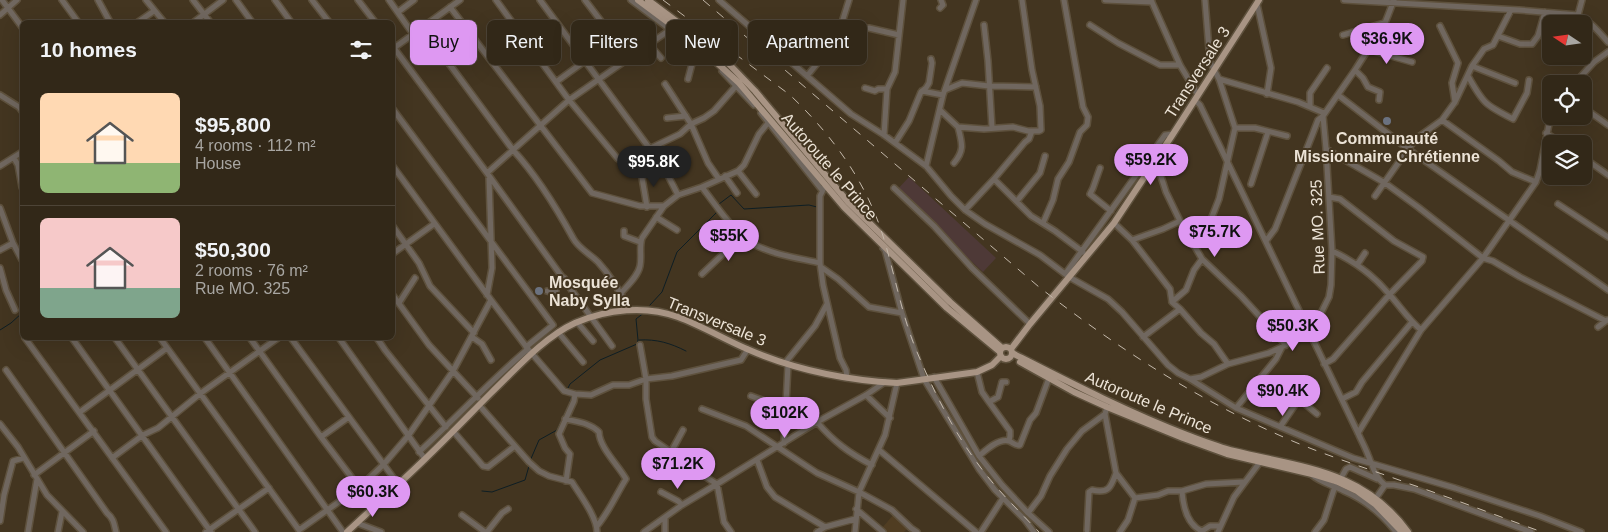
<!DOCTYPE html>
<html lang="en">
<head>
<meta charset="utf-8">
<style>
  body { margin:0; font-family:Helvetica,sans-serif; background:#3d3425; color:#f1f3f6; height:100vh; display:flex; flex-direction:column; font-size:19px; white-space:nowrap }
  * { box-sizing:border-box; margin:0 }
  p { font-size:16px; color:#a8a6a2 }
  .icon { flex:none; width:28px; height:28px; fill:none; stroke:currentColor; stroke-width:2; stroke-linecap:round; stroke-linejoin:round }
  .map { position:relative; flex:1; overflow:hidden }
  .details { position:absolute; left:20px; top:20px; width:375px; height:320px; display:flex; flex-direction:column; background:#322818; border-radius:8px; box-shadow:0 5px 20px #0002,0 0 0 1px #4d4437 }
  .details>* { flex:none }
  .banner { position:absolute; left:410px; top:20px; width:475px; height:45px; display:flex; gap:10px }
  .needle { width:32px; rotate:283deg }
  .buttons { position:absolute; left:1542px; top:15px; display:grid; gap:10px }
  .buttons a { display:grid; place-items:center; width:50px; height:50px; border-radius:8px; background:#322818; box-shadow:0 5px 20px #0002,0 0 0 1px #4d4437; font-size:25px }
  .price { position:absolute; translate:-50% -42px; padding:0 11px; border-radius:18px; background:#de98f2; color:#111; font-size:16px; line-height:32px; filter:drop-shadow(0 1px 2px #0008) }
  .price::after { content:''; position:absolute; left:50%; top:30px; width:15px; height:11px; margin-left:-8px; background:inherit; clip-path:polygon(0 0,100% 0,50% 100%) }
  .price.active { background:#222; color:#fff }
  ul { padding:0; list-style:none }
  li { display:flex; align-items:center; gap:15px; height:125px; padding:0 20px }
  li+li { border-top:1px solid #4d4437 }
  li span { display:grid; place-items:center; flex:none; width:140px; height:100px; border-radius:8px; color:#555 }
  li>.icon { margin-inline-start:auto }
  span .icon { width:60px; height:60px; fill:#fffc; stroke-width:1 }
  li b { font-size:21px }
  h2 { display:flex; justify-content:space-between; align-items:center; height:60px; padding:0 20px; font-size:21px }
  .chip { padding:0 18px; border-radius:8px; background:#322818; box-shadow:0 5px 20px #0002,0 0 0 1px #4d4437; font-size:18px; line-height:45px }
  .chip.active { background:#de98f2; color:#111 }
  .map>svg:first-child { display:block }
  .commercial { fill:#4e3937 }
  .built { fill:#503d22 }
  .lines { fill:none; stroke-linecap:round; stroke-linejoin:round }
  .stream { stroke:#0e1e24; stroke-width:1 }
  .minor-casing { stroke:#5e513d; stroke-width:8 }
  .major-casing { stroke:#5e513d; stroke-width:9 }
  .minor { stroke:#70675f; stroke-width:5 }
  .major { stroke:#a89484; stroke-width:6 }
  .rail { stroke:#c4b9ab; stroke-width:1; stroke-dasharray:9 9; stroke-linecap:butt }
  .worship-dot { fill:#6b7280; stroke:#433520; stroke-width:2 }
  .labels { text-anchor:middle; stroke-width:4; stroke-linejoin:round; paint-order:stroke }
  .street-label { font-size:16px; fill:#ece3d6; stroke:#433520 }
  .poi-label { font-size:16px; font-weight:bold; fill:#ece3d6; stroke:#433520 }
</style>
</head>
<body>
<div class="map">
<svg width="1608" height="532" viewBox="0 0 1608 532">
  <rect width="100%" height="100%" fill="#433520"/>
  <path class="commercial" d="M909,177L996,258L983,272L896,191Z"/>
  <path class="built" d="M894,514L908,528L904,532H886L882,528Z"/>
  <g class="lines">
    <path class="stream" d="M719,204L731,195L744,209L809,205L817,207
      M650,305L662,292L677,252L717,212
      M0,330L11,323L22,313
      M639,340C657,339 670,343 686,351
      M568,388L570,384L600,360L637,344L638,340L636,319L645,312
      M530,461L539,440L557,430L570,402L571,396
      M482,491L492,492L525,480L529,466"/>
    <g class="minor-casing">
      <path id="minor" d="M2,0L22,27
        M62,0L78,22
        M98,0L110,22
        M146,0L164,22
        M193,0L210,22
        M236,0L252,22
        M275,0L291,22
        M312,0L329,22
        M358,0L375,22
        M389,0L413,34
        M496,0L569,100L618,159L632,157L680,134L691,124L704,118L714,111L736,86
        M540,0L650,149L661,162L678,195
        M585,0L629,58
        M631,0L704,55
        M719,0L851,114L884,135L926,166L951,196L965,210L985,224L1040,255L1069,277L1108,299L1122,312L1168,365L1178,373L1190,379L1201,377L1228,364L1269,353L1282,347L1308,330L1319,317L1329,297L1331,285L1332,251L1326,149L1323,116L1355,70L1385,23L1394,0
        M1105,0L1152,2
        M1151,0L1180,65L1198,95
        M1205,0L1210,62L1219,79L1235,128L1219,199L1208,227
        M1344,0L1519,10L1578,15C1590,21 1599,32 1608,42
        M1257,4L1271,68L1267,94
        M450,7L592,193L640,206H664
        M940,8L943,5L941,0
        M398,12L414,0
        M0,15L17,0
        M1578,15L1582,0
        M138,22L154,11
        M194,22L223,0
        M984,25L988,61L992,128
        M1090,25L1118,43L1160,65H1180
        M1440,26L1458,63L1452,83L1455,102
        M422,27L513,150C537,176 556,207 573,238C578,248 590,254 598,262C611,276 621,293 629,310
        M869,28L899,35
        M1343,35L1384,23
        M1498,36L1520,44H1532L1538,36L1545,12
        M649,44L661,58
        M392,47L394,48L460,0
        M392,49L394,48L487,173L612,346
        M1367,49L1412,62
        M586,62L615,40
        M1472,66L1515,83
        M1355,70L1363,78L1368,87L1380,92L1379,100
        M722,71L754,105
        M807,76L828,50L839,32L849,0
        M1468,76C1483,103 1485,105 1513,119L1527,93L1529,80
        M688,79L693,60L699,51
        M1219,79L1298,102L1324,113
        M556,82L585,61
        M665,84L691,124L708,163L719,179
        M1574,84L1594,62L1608,52
        M865,88L875,91L878,89H887
        M945,90L962,83L989,86L1036,87
        M922,91L943,95
        M0,95L19,107L22,111
        M1338,95L1408,149L1608,290
        M1195,100L1200,105L1358,433C1361,440 1365,447 1368,455C1373,467 1375,477 1385,485
        M1310,107V93L1327,68
        M392,108L553,325L526,347
        M1584,108L1608,125
        M940,110L958,127L984,129L1013,127L1028,131H1039L1041,130L1040,106L1032,70L1022,0
        M761,113L822,190
        M667,118L686,116
        M1442,120L1499,161L1512,172L1536,182
        M1235,128H1255L1287,136
        M1546,133L1563,144
        M884,135L887,89L895,72L903,0
        M895,143L909,121L921,92L926,88L929,83L932,63L931,59
        M1326,149L1385,183L1418,207L1483,258L1493,261L1520,277L1606,321
        M14,158L18,165L22,187
        M1584,158L1608,175
        M1156,161L1166,192L1180,221L1202,259L1241,296L1286,345
        M954,163C965,150 962,143 958,127
        M392,165L491,300L528,349L564,391L575,394L591,395L613,385H629L646,379L672,376L741,360L748,349
        M0,166L22,152
        M926,166L943,95L976,0
        M1100,168L1093,188L1090,194L1111,211
        M738,171L756,194
        M641,172L647,207
        M487,173L569,100L671,29
        M725,176L737,193
        M994,179L1025,142L1029,139L1032,131
        M1251,184L1268,132
        M702,187C714,203 736,235 753,244C774,255 798,258 820,263
        M824,188L820,196V263L823,285L840,358L846,370L847,378
        M894,188L934,226L972,268L1030,324
        M1375,196L1408,149L1417,138L1442,120L1455,102L1472,66L1484,49L1493,45L1511,10
        M1017,201L1040,173L1045,156
        M1558,204L1608,237
        M0,208L13,243L22,260
        M965,210L994,179L1031,216L1055,231L1083,252
        M656,217L677,230
        M1043,223L1053,200L1058,179L1069,162L1080,132L1087,125L1088,117L1083,107L1064,0
        M1114,223L1132,240L1163,229L1180,221
        M392,225L419,263L430,286L474,333
        M624,231V236L640,242
        M1132,240L1170,289L1172,302L1180,309L1143,337
        M1266,241L1275,229L1313,133L1318,120L1323,116
        M883,248L885,250L902,313L924,379L979,469L995,490L1025,520L1034,532
        M0,250L13,243
        M1332,251C1354,261 1374,276 1389,294C1400,306 1408,319 1421,330L1483,258L1536,182L1540,170L1551,114
        M392,254L434,224
        M1357,265L1365,253
        M821,267L838,279L869,307L902,313
        M0,268L6,290L15,310
        M1066,273L1165,135L1173,134
        M702,274L742,236
        M547,291L550,292L556,291V285L564,278
        M621,293C628,285 638,276 640,266C642,257 639,247 642,238L664,206L678,195L702,187L738,171L744,165L759,134L768,123
        M392,294L429,345L478,398
        M487,295L492,268L489,178
        M1172,302L1186,290L1194,270L1202,259
        M399,303L415,278
        M1180,309L1201,333L1214,344L1228,364
        M577,322L593,341
        M1598,327L1607,320
        M558,332L583,362
        M472,337L482,344L491,360
        M25,338L166,532
        M72,338L211,532
        M115,338L255,532
        M160,338L299,530L360,487L384,464L408,436L453,371L491,300
        M205,338L343,532
        M250,338L321,437L374,507
        M291,338L398,484
        M339,338L425,459
        M377,338L385,350L446,427
        M640,345L646,379V399L652,437L655,441C676,455 695,471 717,484L724,522L731,532
        M785,363L815,326L827,304
        M1324,364L1333,359L1390,294L1422,261L1423,257L1394,241L1340,199L1329,197
        M6,370L107,513C114,519 114,524 116,532
        M977,372L982,392L989,402L998,397L1002,382H1006
        M934,377L979,456L1002,485L1028,513L1049,532
        M1190,379L1236,408L1353,458L1455,488L1540,516L1581,532
        M866,395L890,418
        M751,396L767,402L787,404
        M1299,399L1317,414
        M1342,399L1356,392L1362,382L1412,322
        M989,402L1010,431V436L1009,441
        M479,405L529,462L539,471L549,476L572,482C580,495 597,517 597,532
        M1107,407L1105,414L1116,473L1135,498L1158,495L1168,491H1182L1206,484L1244,482
        M1236,408L1276,359L1282,347
        M702,409L746,426L817,473L859,492L892,510L911,528L917,532
        M80,412L167,348
        M565,419C578,422 590,423 599,432C599,447 619,466 626,479C616,495 609,512 597,526
        M817,422C834,442 849,453 872,465
        M0,424L18,447L47,495L83,532
        M1280,427L1299,399L1314,383
        M453,431L483,466L488,467L515,446
        M1358,433L1421,330
        M321,437L349,417
        M784,443L788,365
        M879,450L976,532
        M419,452C456,418 490,381 528,349
        M671,452L683,430
        M979,456C986,450 999,438 1009,441C1014,443 1015,446 1020,445L1030,420L1036,413L1049,378
        M112,458L143,435L158,428L201,393L278,338
        M757,460L767,487L775,497L825,527
        M34,475L94,431
        M1312,475C1321,483 1333,485 1344,491C1365,500 1382,514 1396,532
        M1341,478L1346,469L1350,467L1377,479
        M566,481L570,454L565,448L559,434L574,401L575,394
        M1182,491C1183,505 1187,525 1202,531L1210,526H1220
        M661,492L678,501L682,505
        M1376,498L1385,485H1394L1414,489L1531,532
        M856,509L883,532
        M1028,513L1041,496L1050,476L1067,449L1082,431L1105,414
        M462,515L485,532
        M0,521L4,495L13,461L23,458
        M357,523L381,532
        M1087,530L1089,492L1092,490C1109,494 1111,487 1116,473
        M28,532L37,479
        M58,532L62,512
        M206,532L269,488
        M487,532L502,513L508,509
        M644,532L682,505L717,484L817,422L866,395L885,382
        M665,532V518
        M817,532L825,527L855,519
        M855,532L859,492L885,435L897,383
        M981,532L1003,498
        M1120,532L1128,520L1135,498
        M1218,532L1234,497L1260,462
        M1315,532L1324,520L1335,486"/>
    </g>
    <g class="major-casing">
      <path id="major" d="M638,0L693,41L739,83L844,207L947,308L1000,352
        M648,0L696,36L726,61L755,91L848,202L950,302L1002,348
        M1000 353a6 6 0 1 1 12 0a6 6 0 1 1-12 0Z
        M1011,349L1030,324L1114,223L1173,134L1259,0
        M1012,353C1069,382 1127,412 1187,435C1203,441 1218,447 1234,451C1303,468 1363,470 1408,532
        M1020,362L1074,392L1107,407L1183,438L1227,454L1312,474L1338,482L1357,491L1375,504L1402,532
        M347,532C373,508 399,484 424,460C447,438 469,415 491,393C516,369 544,337 575,323C607,309 646,305 678,317C702,326 724,339 747,349C795,370 845,380 897,383L977,372L992,365L1001,356"/>
    </g>
    <use href="#minor" class="minor"/>
    <use href="#major" class="major"/>
    <path class="rail" d="M663,0L790,95C831,134 866,181 883,236C895,274 901,314 917,352C934,392 954,433 981,468C998,491 1019,511 1039,532
      M703,0L1039,287C1116,347 1193,397 1281,436C1323,455 1367,468 1410,484C1454,499 1498,516 1542,532"/>
  </g>
  <g class="worship-dot">
    <circle cx="1387" cy="121" r="5"/>
    <circle cx="539" cy="291" r="5"/>
  </g>
  <g class="labels">
    <g class="street-label">
      <text transform="translate(1197 72) rotate(-57)" y="6">Transversale 3</text>
      <text transform="translate(830 166) rotate(49)" y="6">Autoroute le Prince</text>
      <text transform="translate(1317 227) rotate(-92)" y="6">Rue MO. 325</text>
      <text transform="translate(717 321) rotate(22)" y="6">Transversale 3</text>
      <text transform="translate(1149 402) rotate(23)" y="6">Autoroute le Prince</text>
    </g>
    <g class="poi-label">
      <text x="1387" y="144">Communauté<tspan x="1387" dy="18">Missionnaire Chrétienne</tspan></text>
      <text x="549" y="288" text-anchor="start">Mosquée<tspan x="549" dy="18">Naby Sylla</tspan></text>
    </g>
  </g>
</svg>
<div class="buttons">
<a><svg class="needle" viewBox="-14 -14 28 28"><path d="M0-13l5 13h-10z" fill="#e53935"/><path d="M0 13l5-13h-10z" fill="#a8a6a2"/></svg></a>
<a><svg class="icon" aria-label="locate" viewBox="0 0 24 24"><circle cx="12" cy="12" r="6"/><path d="M12 2v4M12 18v4M2 12h4M18 12h4"/></svg></a>
<a><svg class="icon" aria-label="layers" viewBox="0 0 24 24"><path d="M12 4l9 5-9 5-9-5zM3 14l9 5 9-5"/></svg></a>
</div>
<b class="price" style="left:1387px;top:65px">$36.9K</b>
<b class="price" style="left:1151px;top:186px">$59.2K</b>
<b class="price active" style="left:654px;top:188px">$95.8K</b>
<b class="price" style="left:1215px;top:258px">$75.7K</b>
<b class="price" style="left:729px;top:262px">$55K</b>
<b class="price" style="left:1293px;top:352px">$50.3K</b>
<b class="price" style="left:1283px;top:417px">$90.4K</b>
<b class="price" style="left:785px;top:439px">$102K</b>
<b class="price" style="left:678px;top:490px">$71.2K</b>
<b class="price" style="left:373px;top:518px">$60.3K</b>
<div class="banner">
<a class="chip active">Buy</a>
<a class="chip">Rent</a>
<a class="chip">Filters</a>
<a class="chip">New</a>
<a class="chip">Apartment</a>
</div>
<section class="details">
<h2>10 homes<svg class="icon" aria-label="filters" viewBox="0 0 24 24"><path d="M4 7h16M4 17h16"/><circle cx="9" cy="7" r="2"/><circle cx="15" cy="17" r="2"/></svg></h2>
<ul>
<li><span style="background:linear-gradient(#ffd9b3 70%,#8fb573 0)"><svg class="icon" aria-label="home" viewBox="0 0 24 24"><path d="M3 11l9-7 9 7M6 9v11h12V9"/></svg></span><div><b>$95,800</b><p>4 rooms · 112 m²</p><p>House</p></div></li>
<li><span style="background:linear-gradient(#f6c9c9 70%,#7fa58c 0)"><svg class="icon" aria-label="home" viewBox="0 0 24 24"><path d="M3 11l9-7 9 7M6 9v11h12V9"/></svg></span><div><b>$50,300</b><p>2 rooms · 76 m²</p><p>Rue MO. 325</p></div></li>
</ul>
</section>
</div>
</body>
</html>
